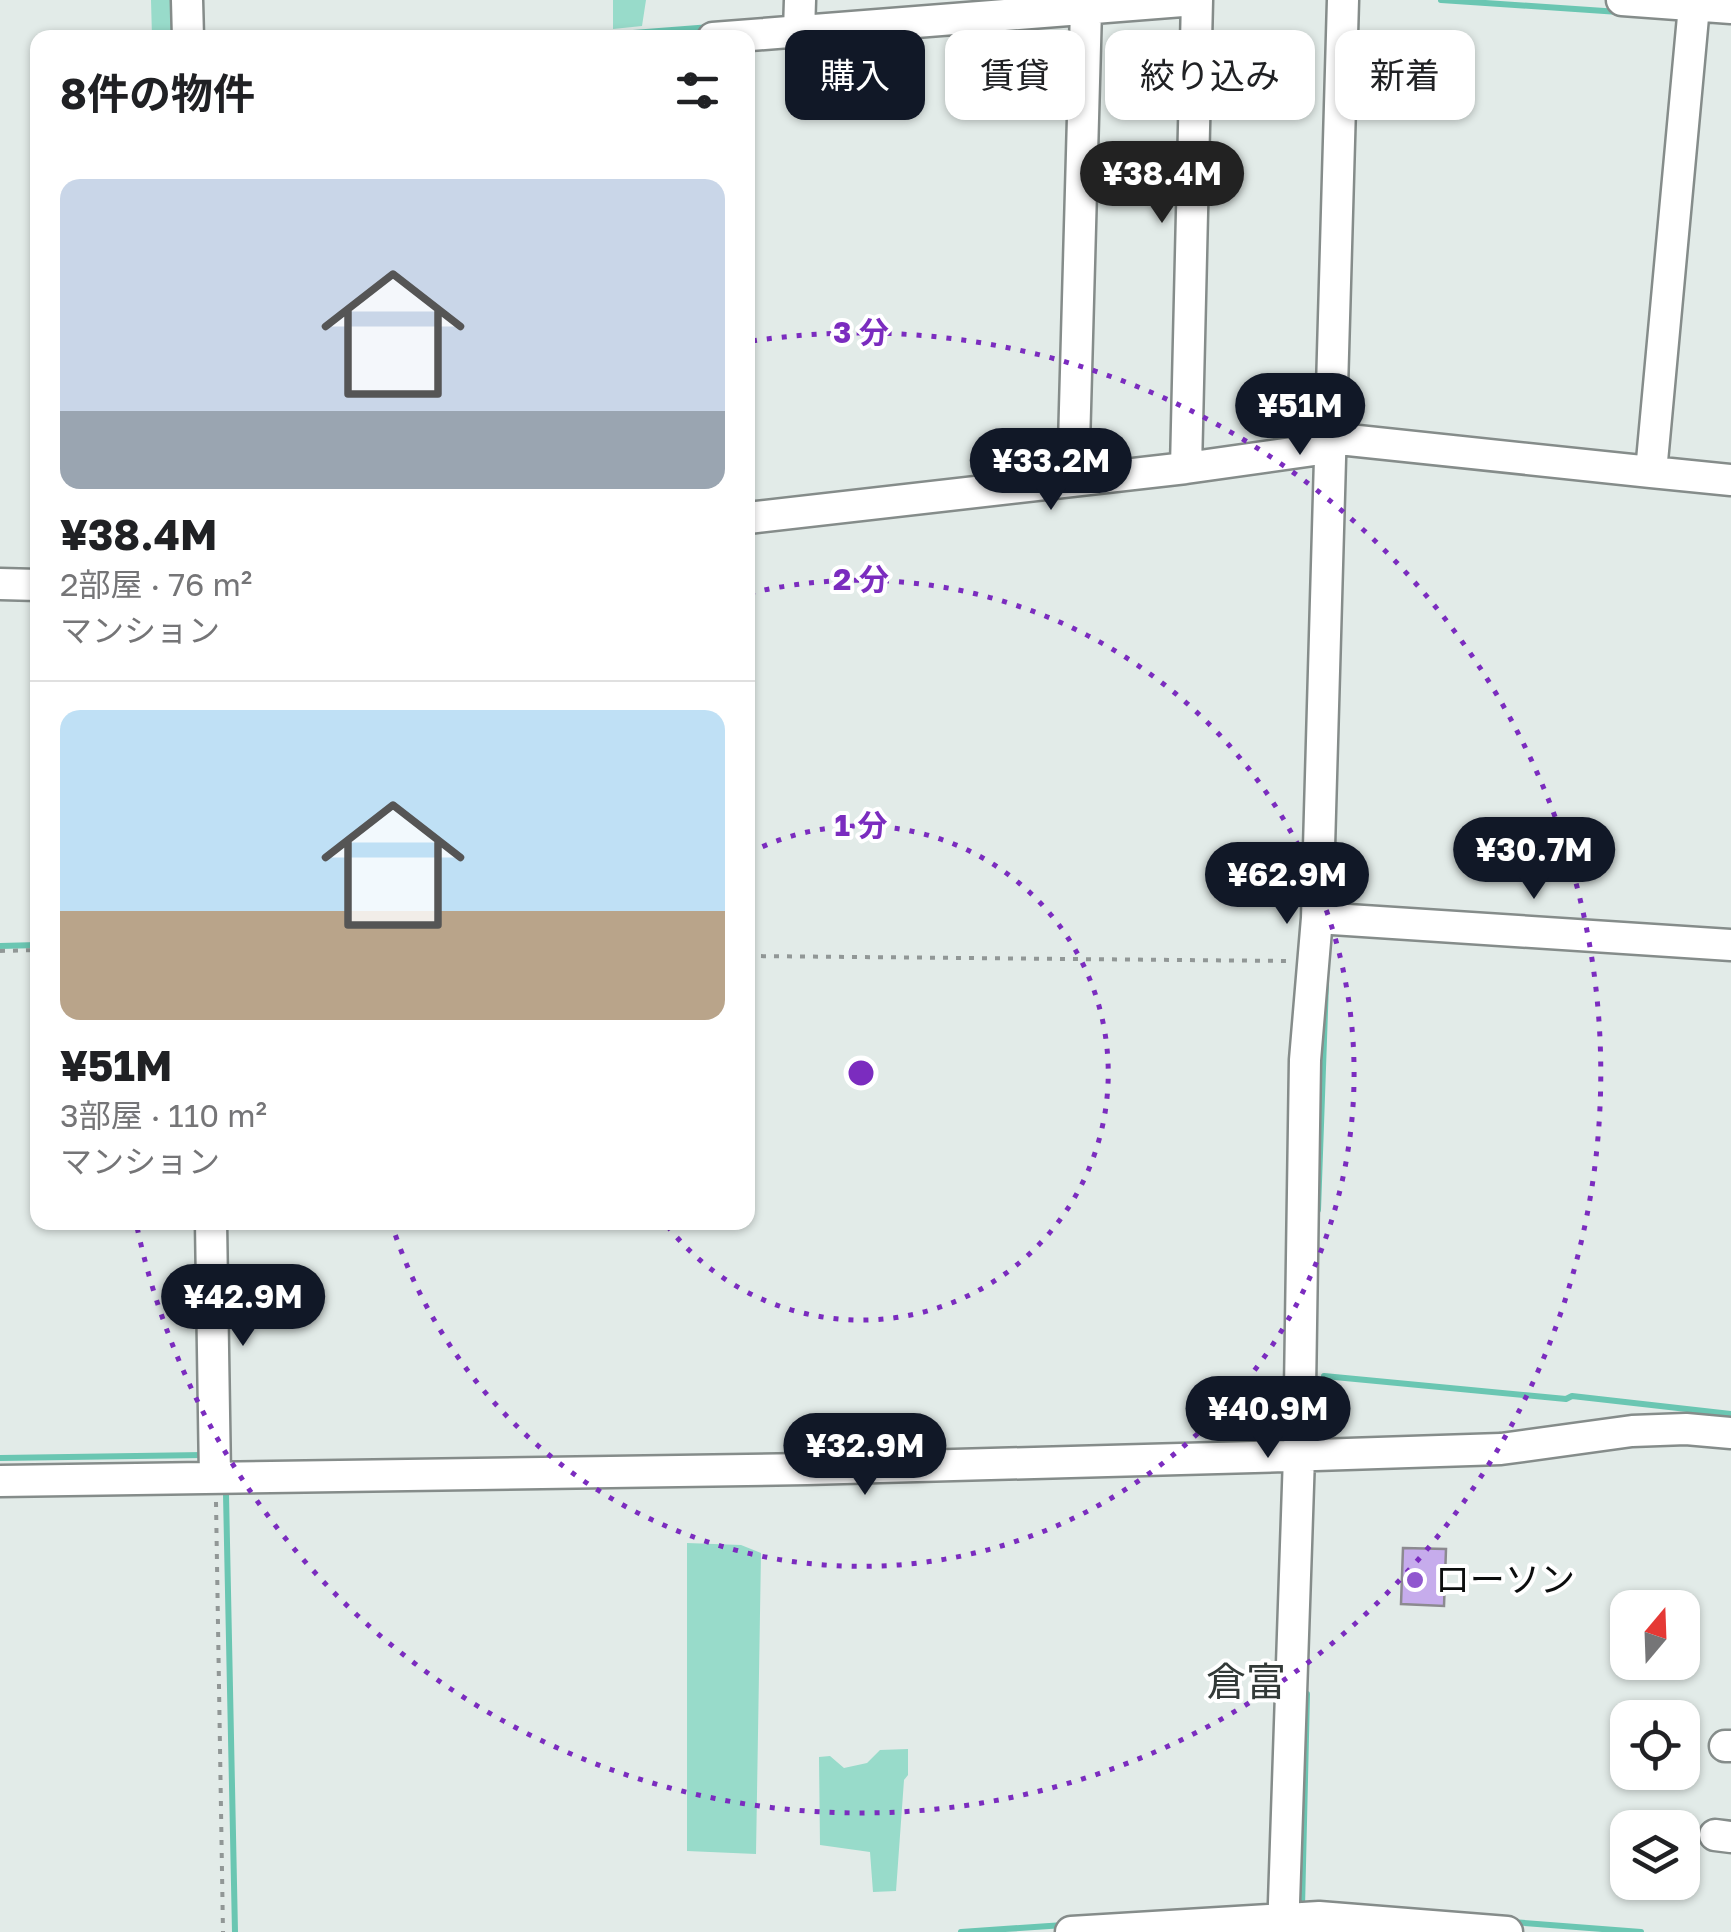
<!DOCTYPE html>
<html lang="ja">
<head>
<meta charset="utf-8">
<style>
  body { margin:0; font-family:"Golos Text","Noto Sans JP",sans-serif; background:#f2f2f2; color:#202124; height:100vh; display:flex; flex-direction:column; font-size:38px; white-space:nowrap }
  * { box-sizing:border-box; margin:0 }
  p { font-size:32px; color:#757577 }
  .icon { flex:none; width:55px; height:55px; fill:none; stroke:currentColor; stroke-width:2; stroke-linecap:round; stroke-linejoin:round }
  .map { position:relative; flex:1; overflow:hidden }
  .panel { position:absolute; left:30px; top:30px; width:725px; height:1200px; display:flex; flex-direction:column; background:#fff; border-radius:20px; box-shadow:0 2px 8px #0004 }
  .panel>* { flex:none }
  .guide { position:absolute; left:785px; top:30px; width:795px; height:90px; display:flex; gap:20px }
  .needle { width:65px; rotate:19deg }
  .controls { position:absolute; left:1610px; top:1590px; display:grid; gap:20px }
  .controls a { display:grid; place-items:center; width:90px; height:90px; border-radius:20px; background:#fff; box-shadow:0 2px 8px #0004; font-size:50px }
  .price { position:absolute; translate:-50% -85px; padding:0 22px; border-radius:35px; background:#111827; color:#fff; font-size:32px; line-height:65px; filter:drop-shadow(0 2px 5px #0008) }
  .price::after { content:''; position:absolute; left:50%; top:60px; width:30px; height:22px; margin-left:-15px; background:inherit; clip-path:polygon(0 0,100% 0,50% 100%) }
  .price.current { background:#222; color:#fff }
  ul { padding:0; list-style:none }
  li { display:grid; align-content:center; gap:20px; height:530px; padding:0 30px }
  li+li { border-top:2px solid #e0e0e0 }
  li span { display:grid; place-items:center; height:310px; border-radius:20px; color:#555 }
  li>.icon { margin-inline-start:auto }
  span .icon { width:180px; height:180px; fill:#fffc; stroke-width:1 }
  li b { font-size:42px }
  h2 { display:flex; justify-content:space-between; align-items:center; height:120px; padding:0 30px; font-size:42px }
  .chip { padding:0 35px; border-radius:20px; background:#fff; box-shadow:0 2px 8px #0004; font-size:35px; line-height:90px }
  .chip.current { background:#111827; color:#fff }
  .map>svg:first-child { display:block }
  .green { fill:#98dbca }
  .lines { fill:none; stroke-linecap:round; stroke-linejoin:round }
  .stream { stroke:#6ac6b2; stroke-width:6 }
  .building { fill:#c6acec; stroke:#8c8a90; stroke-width:2.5 }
  .minor-casing { stroke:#858c8a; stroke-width:35 }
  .path { stroke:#919796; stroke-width:4; stroke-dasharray:5 8; stroke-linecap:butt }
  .minor { stroke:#fff; stroke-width:30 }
  .ring { fill:none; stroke:#7b2cbf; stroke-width:5; stroke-dasharray:5 10 }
  .poi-dot { fill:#9057cf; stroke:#fff; stroke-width:4 }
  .labels { text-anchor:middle; stroke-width:8; stroke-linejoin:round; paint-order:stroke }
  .poi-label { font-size:35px; fill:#0c0e0e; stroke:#fff; text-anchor:start }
  .quarter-label { font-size:40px; fill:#333a38; stroke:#fff }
  .centre { fill:#7b2cbf; stroke:#fff; stroke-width:5 }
  .ring-label { font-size:30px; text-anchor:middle; font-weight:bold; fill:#7b2cbf; stroke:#fff; stroke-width:8; stroke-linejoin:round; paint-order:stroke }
</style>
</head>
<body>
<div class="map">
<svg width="1731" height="1932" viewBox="0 0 1731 1932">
  <rect width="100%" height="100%" fill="#e2ebe8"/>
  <path class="green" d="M151,0H181L182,37H152Z
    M613,0H646L642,26L613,29Z
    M687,1543L741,1545L761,1553L756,1854L687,1851Z
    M908,1749V1775L904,1780L896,1891L873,1892L870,1852L820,1845L819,1757L830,1756L844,1768L867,1763L880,1750Z"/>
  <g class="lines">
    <path class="stream" d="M1441,0L1619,12
      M568,38L711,27
      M0,946L38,945
      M1318,1210L1326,983
      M1324,1376L1566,1399L1572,1396L1731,1414
      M0,1458L204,1455
      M226,1494L235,1932
      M1302,1908L1307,1694
      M1512,1922L1641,1932
      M961,1932L1064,1925"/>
  </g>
  <path class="building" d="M1403,1548L1446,1549L1444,1606L1401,1604Z"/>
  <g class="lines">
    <g class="minor-casing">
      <path id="minor" d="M187,0L188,38
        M1622,0L1731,8
        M799,32L800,0
        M713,38L1195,0
        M1186,468L1197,0
        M1651,472L1731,480
        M1073,481L1086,9
        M748,518L1186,468L1314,450L1339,439L1651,472L1694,6
        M0,584L38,585
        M1317,918L1343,0
        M211,1222L215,1477
        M0,1481L807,1469L1254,1457L1501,1449L1632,1431L1686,1429L1731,1433
        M1725,1746H1731
        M1715,1835L1731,1837
        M1071,1932L1319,1917L1507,1932
        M1283,1932L1299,1456L1305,1060L1317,918L1731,945"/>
    </g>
    <path class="path" d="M0,951L38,950
      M748,956L1288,961
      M216,1502L223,1932"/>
    <use href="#minor" class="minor"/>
  </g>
  <g class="ring">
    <path d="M749 853A247 247 0 1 1 665 1223"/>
    <path d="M750 593A493 493 0 1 1 392 1225"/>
    <path d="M752 341A740 740 0 1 1 137 1227"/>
  </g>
  <circle class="poi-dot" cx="1415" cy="1580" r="10"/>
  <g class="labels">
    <g class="poi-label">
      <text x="1435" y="1592">ローソン</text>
    </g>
    <g class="quarter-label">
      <text x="1246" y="1696">倉富</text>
    </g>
  </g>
  <circle cx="861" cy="1073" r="15" class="centre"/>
  <g class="ring-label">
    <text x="861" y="343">3 分</text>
    <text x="861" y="590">2 分</text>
    <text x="861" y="836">1 分</text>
  </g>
</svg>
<div class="controls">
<a><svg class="needle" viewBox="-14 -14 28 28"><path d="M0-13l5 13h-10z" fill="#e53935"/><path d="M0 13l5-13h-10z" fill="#757577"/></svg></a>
<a><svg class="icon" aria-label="locate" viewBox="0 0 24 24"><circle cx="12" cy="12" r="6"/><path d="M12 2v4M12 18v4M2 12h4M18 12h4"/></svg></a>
<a><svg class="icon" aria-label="layers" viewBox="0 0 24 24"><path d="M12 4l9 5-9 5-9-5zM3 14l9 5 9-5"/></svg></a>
</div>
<b class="price current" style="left:1162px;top:226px">¥38.4M</b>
<b class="price" style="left:1300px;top:458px">¥51M</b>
<b class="price" style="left:1051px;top:513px">¥33.2M</b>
<b class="price" style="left:1534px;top:902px">¥30.7M</b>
<b class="price" style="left:1287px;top:927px">¥62.9M</b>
<b class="price" style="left:243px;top:1349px">¥42.9M</b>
<b class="price" style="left:1268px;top:1461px">¥40.9M</b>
<b class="price" style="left:865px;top:1498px">¥32.9M</b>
<div class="guide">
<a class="chip current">購入</a>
<a class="chip">賃貸</a>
<a class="chip">絞り込み</a>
<a class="chip">新着</a>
</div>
<section class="panel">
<h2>8件の物件<svg class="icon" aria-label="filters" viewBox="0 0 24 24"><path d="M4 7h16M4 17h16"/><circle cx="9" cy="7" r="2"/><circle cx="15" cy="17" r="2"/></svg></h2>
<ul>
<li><span style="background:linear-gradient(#c9d6e8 75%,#9aa5b1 0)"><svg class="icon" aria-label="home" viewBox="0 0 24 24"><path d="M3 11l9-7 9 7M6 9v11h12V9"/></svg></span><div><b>¥38.4M</b><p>2部屋 · 76 m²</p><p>マンション</p></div></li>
<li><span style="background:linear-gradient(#bfe0f5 65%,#b9a48a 0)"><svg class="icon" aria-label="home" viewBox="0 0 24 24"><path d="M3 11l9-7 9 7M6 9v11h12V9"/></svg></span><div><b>¥51M</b><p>3部屋 · 110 m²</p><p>マンション</p></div></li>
</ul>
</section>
</div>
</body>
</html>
